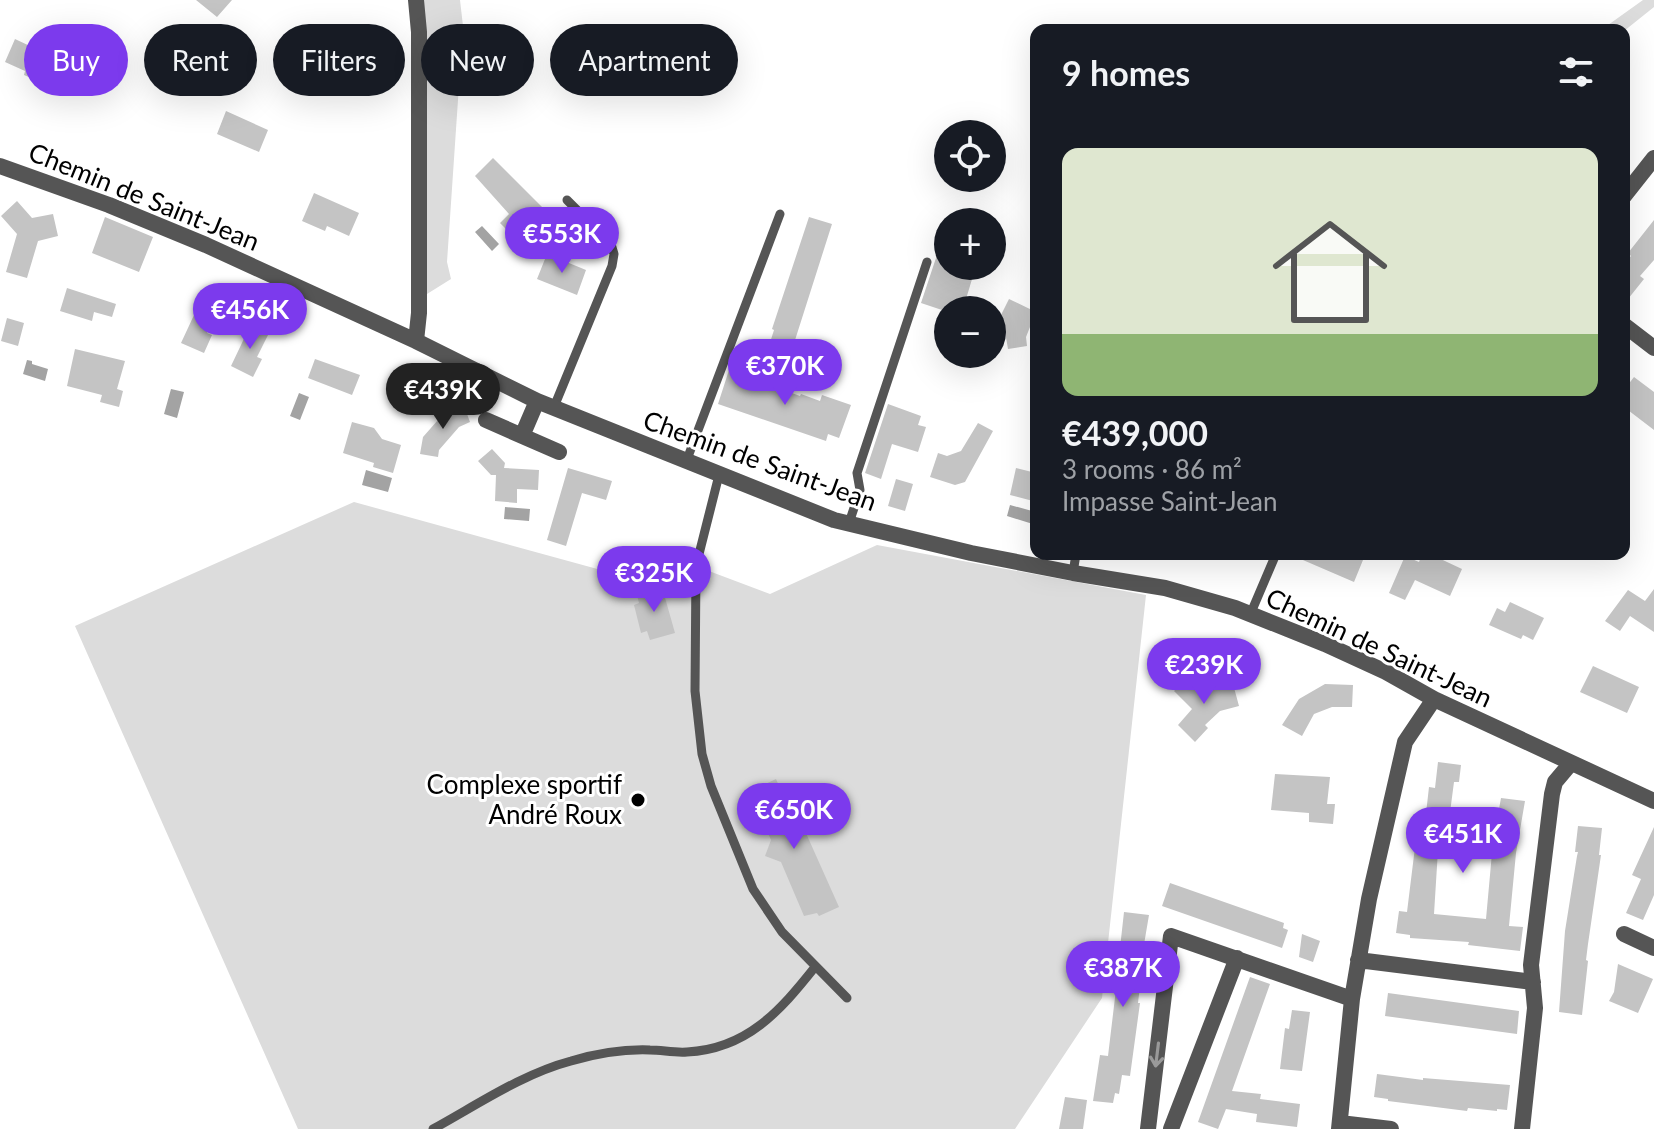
<!DOCTYPE html>
<html lang="en">
<head>
<meta charset="utf-8">
<style>
  body { margin:0; font-family:Lato,sans-serif; background:#242831; color:#f1f3f6; height:100vh; display:flex; flex-direction:column; font-size:30px; white-space:nowrap }
  * { box-sizing:border-box; margin:0 }
  p { font-size:26px; color:#9ea1a6 }
  .icon { flex:none; width:44px; height:44px; fill:none; stroke:currentColor; stroke-width:2; stroke-linecap:round; stroke-linejoin:round }
  .map { position:relative; flex:1; overflow:hidden }
  .drawer { position:absolute; left:1030px; top:24px; width:600px; height:536px; display:flex; flex-direction:column; background:#171b24; border-radius:16px; box-shadow:0 8px 32px #0002 }
  .drawer>* { flex:none }
  .top-card { position:absolute; left:24px; top:24px; width:760px; height:72px; display:flex; gap:16px }
  .controls { position:absolute; left:934px; top:120px; display:grid; gap:16px }
  .controls a { display:grid; place-items:center; width:72px; height:72px; border-radius:50%; background:#171b24; box-shadow:0 8px 32px #0002; font-size:40px }
  .price { position:absolute; translate:-50% -68px; padding:0 18px; border-radius:28px; background:#7c3aed; color:#fff; font-size:26px; line-height:52px; filter:drop-shadow(0 2px 4px #0008) }
  .price::after { content:''; position:absolute; left:50%; top:48px; width:24px; height:18px; margin-left:-12px; background:inherit; clip-path:polygon(0 0,100% 0,50% 100%) }
  .price.selected { background:#222; color:#fff }
  ul { padding:0; list-style:none }
  li { display:grid; align-content:center; gap:16px; height:424px; padding:0 32px }
  li span { display:grid; place-items:center; height:248px; border-radius:16px; color:#555 }
  li>.icon { margin-inline-start:auto }
  span .icon { width:144px; height:144px; fill:#fffc; stroke-width:1 }
  li b { font-size:34px }
  h2 { display:flex; justify-content:space-between; align-items:center; height:96px; padding:0 32px; font-size:34px }
  .tag { padding:0 28px; border-radius:36px; background:#171b24; box-shadow:0 8px 32px #0002; font-size:28px; line-height:72px }
  .tag.selected { background:#7c3aed; color:#fff }
  .map>svg:first-child { display:block }
  .green { fill:#dcdcdc }
  .water { fill:#a3a3a3 }
  .building { fill:#c4c4c4 }
  .lines { fill:none; stroke-linecap:round; stroke-linejoin:round }
  .lane { stroke:#555; stroke-width:9 }
  .street { stroke:#555; stroke-width:16 }
  .oneway { stroke:#999 }
  .poi-dot { fill:#000; stroke:#fff; stroke-width:3 }
  .labels { text-anchor:middle; stroke-width:6; stroke-linejoin:round; paint-order:stroke }
  .street-label { font-size:26px; fill:#000; stroke:#fff }
  .poi-label { font-size:26px; fill:#000; stroke:#fff; text-anchor:end }
</style>
</head>
<body>
<div class="map">
<svg width="1654" height="1129" viewBox="0 0 1654 1129">
  <rect width="100%" height="100%" fill="#fff"/>
  <path class="green" d="M422,0H460L463,26L447,262L451,279L427,294V104Z
    M1643,0H1654V7L1624,31L1601,30Z
    M354,502L601,570L685,562L770,594L877,545L1146,595L1102,998L1015,1129H298L75,626Z"/>
  <path class="water" d="M482,226L499,244L492,251L475,232Z
    M27,360L32,361V364L48,369L45,381L23,374Z
    M171,389L184,392L177,418L164,414Z
    M299,393L309,397L300,420L290,416Z
    M366,470L392,478L388,492L362,485Z
    M1010,505L1036,512V525L1007,516Z
    M505,507L530,509L529,521L504,519Z"/>
  <path class="building" d="M196,0H232L217,17Z
    M15,39L51,56L48,63L56,66L47,85L24,75L25,71L5,62Z
    M226,111L268,130L259,152L217,134Z
    M493,158L546,211L517,240L500,223L509,214L475,176Z
    M314,193L359,213L349,236L327,226L325,231L302,221Z
    M17,201L32,218L53,214L58,236L38,241L27,278L6,272L17,234L1,216Z
    M105,217L153,237L139,272L92,253Z
    M809,217L832,224L789,359L767,352L774,330L772,329Z
    M1654,220V260L1640,276L1644,279L1624,304V264L1631,256L1628,253Z
    M946,228L948,266H976L966,299L990,310H942L921,303Z
    M547,254L586,270L577,295L537,279Z
    M67,288L116,304L112,317L94,312L92,321L60,311Z
    M1009,299L1036,312L1026,337L1027,346L1008,349L1003,320L1000,317Z
    M201,300L219,309L207,333L212,335L204,353L181,343Z
    M7,318L24,323L18,346L1,341Z
    M251,324L269,333L257,357L262,359L253,377L231,366Z
    M75,349L125,361L117,389L123,391L119,407L100,402L102,395L67,386Z
    M315,359L360,375L352,395L308,378Z
    M729,370L800,396L801,394L820,401L822,395L851,405L839,438L828,434L826,441L718,404Z
    M1634,377L1654,392V430L1624,407V390Z
    M888,404L921,416L918,425L926,427L918,452L892,444L881,479L865,473Z
    M464,406L470,422L459,427L439,450L438,457L420,454L423,437L445,412Z
    M352,422L374,428L382,439L401,445L393,473L373,467L374,463L343,453Z
    M978,423L993,431L965,482L955,485L930,477L938,453L947,456L961,451Z
    M492,449L505,463L504,468L539,470L538,490L517,489V503L495,501L496,475H491L478,461Z
    M568,468L612,481L606,500L582,493L566,546L547,540Z
    M1016,468L1036,473L1033,501L1010,495Z
    M896,479L913,484L905,511L888,506Z
    M1289,554H1349L1363,560L1354,582Z
    M1422,554H1430L1462,569L1450,596L1415,580L1405,600L1389,593L1405,556L1419,562Z
    M662,587L675,633L650,640L647,631L641,633L634,605L639,603L637,595Z
    M1654,589V632L1630,616L1620,631L1605,621L1628,590L1645,601Z
    M1510,602L1544,618L1533,640L1523,635L1521,639L1489,625L1497,608L1505,612Z
    M1593,666L1639,687L1627,713L1580,692Z
    M1187,678L1200,690L1221,684L1222,687L1233,684L1239,706L1220,711L1205,725L1208,728L1195,742L1178,725L1192,709L1174,691Z
    M1325,684L1353,685L1352,707H1332L1314,714L1302,736L1282,725L1299,699Z
    M1438,762L1461,765L1459,782H1454L1446,843L1442,842L1441,851L1438,850L1434,914L1486,919L1493,842L1501,798L1525,801L1516,853L1509,926L1523,927L1520,951L1468,945L1469,942L1410,938V935L1396,933L1399,911L1407,912L1416,839L1423,840L1429,787L1435,788Z
    M1275,774L1330,777L1327,804H1335L1333,824L1309,822V813L1271,810Z
    M776,779L792,815L797,813L839,907L819,916L817,913L804,916L781,862L765,856L771,840L750,791Z
    M1578,826L1602,828L1599,855H1601L1588,944L1586,960L1588,961L1582,1015L1559,1012L1565,931L1577,856L1578,852H1575Z
    M1654,827V895L1643,920L1626,913L1641,879L1632,875Z
    M1170,883L1284,923L1283,928L1288,930L1282,948L1162,906Z
    M1124,912L1149,915L1140,968L1142,969L1138,1003H1140L1130,1076L1122,1075L1119,1094L1115,1093L1113,1103L1093,1101L1100,1055L1108,1056L1117,981H1111L1113,965L1118,966Z
    M1302,934L1320,941L1313,962L1299,957Z
    M1618,964L1653,979L1638,1013L1609,1001L1614,992Z
    M1250,977L1270,984L1232,1091L1261,1094L1260,1099L1300,1104L1297,1127L1256,1122L1257,1114L1226,1109L1218,1129L1198,1122Z
    M1388,993L1519,1011L1517,1034L1385,1016Z
    M1292,1010L1310,1012L1302,1071L1280,1069L1285,1028L1289,1029Z
    M1377,1074L1423,1080V1078L1510,1085L1507,1110L1497,1109V1111L1468,1108L1467,1111L1388,1101V1099L1374,1097Z
    M1065,1097L1087,1100L1083,1129H1059Z"/>
  <g class="lines">
    <path class="lane" d="M554,407L612,266L614,254L611,244L567,200
      M686,462L780,214
      M719,475L696,566L695,691L702,754L711,786L753,889L782,932L847,998
      M849,523L860,490L857,473L927,262
      M1073,573L1076,554
      M1250,615L1276,554
      M433,1129C477,1105 522,1074 571,1061C595,1054 624,1049 650,1050C662,1050 674,1053 687,1052C747,1049 780,1011 815,967"/>
    <path class="street" d="M416,0L419,32V313L416,341
      M0,166L109,205L206,245L416,341L537,401L834,520L971,553L1073,573L1165,588L1235,608L1325,644L1386,672L1434,699L1654,801
      M1624,196L1654,158
      M1624,325L1654,348
      M486,420L559,452
      M522,436L537,401
      M1624,934L1654,948
      M1358,960L1533,982
      M1340,1123L1391,1129
      M1148,1129L1171,936L1352,999
      M1171,1129L1237,958
      M1339,1129L1352,999L1369,899L1405,742L1434,699
      M1522,1129L1535,1008L1531,965L1552,794L1555,782L1571,763"/>
  </g>
  <defs><path id="oneway-shaft" d="M-6 0H5M1.5-3L5.5 0L1.5 3" fill="none" stroke-width="1.6" stroke-linecap="round" stroke-linejoin="round" transform="scale(2)"/></defs>
  <use class="oneway" href="#oneway-shaft" transform="translate(1157 1055) rotate(97)"/>
  <circle class="poi-dot" cx="638" cy="800" r="8"/>
  <g class="labels">
    <g class="street-label">
      <text transform="translate(144 197) rotate(22)" y="9">Chemin de Saint-Jean</text>
      <text transform="translate(760 461) rotate(20)" y="9">Chemin de Saint-Jean</text>
      <text transform="translate(1379 648) rotate(25)" y="9">Chemin de Saint-Jean</text>
    </g>
    <g class="poi-label">
      <text x="622" y="794">Complexe sportif<tspan x="622" dy="30">André Roux</tspan></text>
    </g>
  </g>
</svg>
<div class="controls">
<a><svg class="icon" aria-label="locate" viewBox="0 0 24 24"><circle cx="12" cy="12" r="6"/><path d="M12 2v4M12 18v4M2 12h4M18 12h4"/></svg></a>
<a>+</a>
<a>−</a>
</div>
<b class="price" style="left:562px;top:275px">€553K</b>
<b class="price" style="left:250px;top:351px">€456K</b>
<b class="price" style="left:785px;top:407px">€370K</b>
<b class="price selected" style="left:443px;top:431px">€439K</b>
<b class="price" style="left:654px;top:614px">€325K</b>
<b class="price" style="left:1204px;top:706px">€239K</b>
<b class="price" style="left:794px;top:851px">€650K</b>
<b class="price" style="left:1463px;top:875px">€451K</b>
<b class="price" style="left:1123px;top:1009px">€387K</b>
<div class="top-card">
<a class="tag selected">Buy</a>
<a class="tag">Rent</a>
<a class="tag">Filters</a>
<a class="tag">New</a>
<a class="tag">Apartment</a>
</div>
<section class="drawer">
<h2>9 homes<svg class="icon" aria-label="filters" viewBox="0 0 24 24"><path d="M4 7h16M4 17h16"/><circle cx="9" cy="7" r="2"/><circle cx="15" cy="17" r="2"/></svg></h2>
<ul>
<li><span style="background:linear-gradient(#dfe7d0 75%,#8fb573 0)"><svg class="icon" aria-label="home" viewBox="0 0 24 24"><path d="M3 11l9-7 9 7M6 9v11h12V9"/></svg></span><div><b>€439,000</b><p>3 rooms · 86 m²</p><p>Impasse Saint-Jean</p></div></li>
</ul>
</section>
</div>
</body>
</html>
